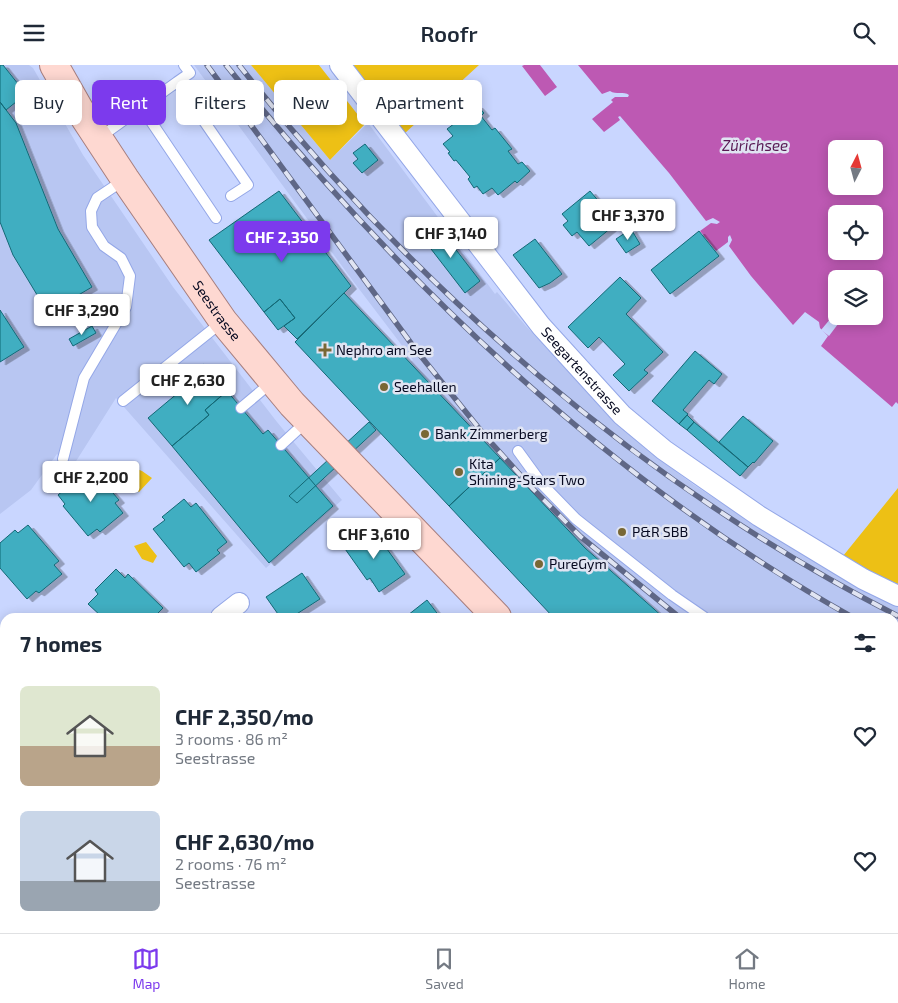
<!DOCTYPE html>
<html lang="en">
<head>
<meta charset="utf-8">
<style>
  body { margin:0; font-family:"Exo 2",sans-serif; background:#f6f6f7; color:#1f2937; height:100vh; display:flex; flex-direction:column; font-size:19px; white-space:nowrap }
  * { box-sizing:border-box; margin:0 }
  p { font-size:16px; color:#747a83 }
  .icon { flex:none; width:28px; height:28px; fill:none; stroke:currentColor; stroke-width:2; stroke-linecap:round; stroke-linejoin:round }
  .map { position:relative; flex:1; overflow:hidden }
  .details { position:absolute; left:0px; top:548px; width:899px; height:321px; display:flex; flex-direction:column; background:#fff; border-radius:15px 15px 0 0; box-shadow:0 2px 12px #0003 }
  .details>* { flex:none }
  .banner { position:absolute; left:15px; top:15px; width:500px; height:45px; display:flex; gap:10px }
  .needle { width:32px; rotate:6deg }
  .controls { position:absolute; left:828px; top:75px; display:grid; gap:10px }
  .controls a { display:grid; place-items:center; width:55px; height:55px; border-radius:8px; background:#fff; box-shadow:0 2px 12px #0003; font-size:25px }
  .price { position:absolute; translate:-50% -42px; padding:0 11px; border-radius:5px; background:#fff; color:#222; font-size:16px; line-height:32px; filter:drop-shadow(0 1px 2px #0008) }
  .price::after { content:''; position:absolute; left:50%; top:30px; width:15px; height:11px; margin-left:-8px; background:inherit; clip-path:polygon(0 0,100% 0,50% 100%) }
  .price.current { background:#7c3aed; color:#fff }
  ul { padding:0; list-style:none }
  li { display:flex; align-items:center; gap:15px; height:125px; padding:0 20px }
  li span { display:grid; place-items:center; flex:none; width:140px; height:100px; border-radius:8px; color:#555 }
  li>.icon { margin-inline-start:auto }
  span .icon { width:60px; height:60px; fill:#fffc; stroke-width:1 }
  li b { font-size:21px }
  h2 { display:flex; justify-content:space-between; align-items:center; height:60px; padding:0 20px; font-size:21px }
  .chip { padding:0 18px; border-radius:8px; background:#fff; box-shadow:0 2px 12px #0003; font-size:18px; line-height:45px }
  .chip.current { background:#7c3aed; color:#fff }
  header { display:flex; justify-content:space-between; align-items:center; height:65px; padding:0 20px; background:#fff; font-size:22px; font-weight:600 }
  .tabs { display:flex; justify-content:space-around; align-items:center; height:70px; border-top:1px solid #e0e1e3; background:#fff; font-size:14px; color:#747a83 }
  .tabs a { display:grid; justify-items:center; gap:2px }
  .tabs .current { color:#7c3aed }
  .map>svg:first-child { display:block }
  .built { fill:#b8c6f2 }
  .green { fill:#edc015 }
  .water { fill:#bd59b3; fill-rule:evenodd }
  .pier { fill:#c9d6ff }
  .building { fill:#3faec1; stroke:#136875; filter:url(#shadow) }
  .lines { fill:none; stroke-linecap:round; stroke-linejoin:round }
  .lane-casing { stroke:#94a7e7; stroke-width:12 }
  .street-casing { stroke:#94a7e7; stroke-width:22 }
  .primary-casing { stroke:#a77f7f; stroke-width:30 }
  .lane { stroke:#fff; stroke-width:10 }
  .street { stroke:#fff; stroke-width:20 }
  .primary { stroke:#fed8d1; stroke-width:28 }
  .rail-casing { stroke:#5f6786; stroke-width:5.5 }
  .rail { stroke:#e0e4f2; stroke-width:4; stroke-dasharray:11; stroke-linecap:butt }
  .poi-dot { fill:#786735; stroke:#e0e4f2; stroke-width:2 }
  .labels { text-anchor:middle; stroke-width:5; stroke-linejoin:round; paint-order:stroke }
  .street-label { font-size:14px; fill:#060920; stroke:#e0e4f2 }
  .poi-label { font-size:14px; fill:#060920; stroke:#e0e4f2; text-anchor:start }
  .water-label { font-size:15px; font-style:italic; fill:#591a54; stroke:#e0e4f2 }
</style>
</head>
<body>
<header><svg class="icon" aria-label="menu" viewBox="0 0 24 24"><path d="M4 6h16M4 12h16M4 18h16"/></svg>Roofr<svg class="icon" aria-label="search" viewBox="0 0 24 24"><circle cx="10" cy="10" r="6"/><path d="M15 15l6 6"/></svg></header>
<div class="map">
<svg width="898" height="868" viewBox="0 0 898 868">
  <defs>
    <filter id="shadow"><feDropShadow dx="5.5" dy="3" stdDeviation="0" flood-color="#0004"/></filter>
  </defs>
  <rect width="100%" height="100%" fill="#c9d6ff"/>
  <path class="built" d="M0,0H29L33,3L83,90L173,222L277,357L342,435L266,503L116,333L73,401L57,389L31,425L0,449Z
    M194,0H251L330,95L368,58L495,229L497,227L525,260L614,356L648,386L694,420L769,469L827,503L898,540V711L894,710V552H665L585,483L410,297L413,295L353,216Z"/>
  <path class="green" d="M251,0H319L365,59L330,95Z
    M353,0H479L404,69Z
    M122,398L142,406L152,413L139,427L116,407Z
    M898,423V519L869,507L843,491Z
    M146,477L157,491L153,498L142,494L134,481Z"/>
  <path class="water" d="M524,0H540L557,22L545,31L522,1Z
    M578,0H898V339L896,337L892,342L821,281L828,271L820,263L819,257L805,247L793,260L751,211L729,181L732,175L730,170L728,172V177L716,186L700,166L711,158L717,159L720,157L713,153L706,156L669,108L620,51L618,52L620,55L604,67L592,54L613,37L611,35L615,32H628L629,30C624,26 616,30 610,26L602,29ZM836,84H874V121H836ZM836,149H874V186H836ZM836,214H874V251H836Z"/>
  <path class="pier" d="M836,247V251H844L829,271L821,265Z"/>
  <path class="building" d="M0,0H3L26,29L6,45L0,37Z
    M0,37L16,58L58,164L92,222L48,248L13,190L0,157Z
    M477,40L484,48L481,51L492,65L495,63L512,84L508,86L518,99L522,97L530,106L517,118L515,116L498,130L492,123L483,129L477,121L474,123L468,114L470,112L456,95L454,96L448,88L450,87L443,79L453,71L447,64L466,50L464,47L473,41L474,42Z
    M365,79L378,95L362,108L353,98L358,94L353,88Z
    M279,126L351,221L297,274L284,261L295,253L280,234L264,247L209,175Z
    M590,126L617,158L589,181L577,167L572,171L563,160L568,156L562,149Z
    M437,160L480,216L465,228L421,171Z
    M631,164L640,179L626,188L616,174Z
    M699,166L719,191L670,229L651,205Z
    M535,174L562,209L550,218L539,223L513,190Z
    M620,212L641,233L626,249L663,287L644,305L648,308L629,326L613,310L625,299L599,272L588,283L568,262Z
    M344,228L500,393L449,441L295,277Z
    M280,234L295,253L278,265L264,247Z
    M0,245L24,282L0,297Z
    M92,261L96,268L73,281L69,274Z
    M695,286L722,309L714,319L709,315L683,345L688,349L679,359L652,336Z
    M204,299L227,326L205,345L209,350L172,381L148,353L185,322L182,318Z
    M227,326L263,369L268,365L333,441L269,498L172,381L209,350L205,345Z
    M687,350L694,357L687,365L679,359Z
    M743,351L773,376L754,398L753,397L748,402L719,377Z
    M369,357L376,365L297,438L289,431Z
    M694,357L748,402L740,411L687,365Z
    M500,393L585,483L663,552H553L449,441Z
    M94,406L119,435L115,438L123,448L100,467L97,464L88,471L63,441L65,439L58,430L82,409L85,413Z
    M184,434L191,442L196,438L227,477L217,485L220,488L196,507L189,498L184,502L153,464L165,455L162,452Z
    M28,460L59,496L54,500L62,509L39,528L36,526L27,534L0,503V478L15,465L18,468Z
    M374,466L405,509L379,527L370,513L367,515L343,481L363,468L366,472Z
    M116,504L125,513L128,509L163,543L154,552H102L88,539L98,529L95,525Z
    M302,508L320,534L292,552H280L266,532Z
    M427,535L440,552H410L408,550Z
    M898,634V671L894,669V644Z
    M0,655L5,658V690L0,686Z
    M0,765L5,768V780L0,788Z
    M894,770L898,771V848L894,845Z
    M201,864L212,865V864L222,865L221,868H199Z
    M741,864H761L758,868H747Z"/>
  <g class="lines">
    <g class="lane-casing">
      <path id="lane" d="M177,17L190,8L184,0
        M142,43L216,153
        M99,73L177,17L248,120L231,131
        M123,336L222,257
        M241,343L272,317
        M281,380L307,356
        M518,386L542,419L576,454L672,530L704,552
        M63,394L84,313L126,242L130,211L121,193L104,181L92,162L91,146L97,133L124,115
        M894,682L898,683"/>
    </g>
    <g class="street-casing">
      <g id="street">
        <path id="s1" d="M340,0L541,261L622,350L664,385L759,451L863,514L898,531"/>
        <path d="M221,552L239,538"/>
        <path d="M0,730L5,733"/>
        <path d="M293,864L306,868"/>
        <path d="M406,864L409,868"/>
        <path d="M805,864L810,868"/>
        <path d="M99,868L100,864"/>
      </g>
    </g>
    <g class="primary-casing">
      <g id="primary">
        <path id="s2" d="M54,0L79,44L125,114L223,256L292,339L497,552"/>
        <path d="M894,743L898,744"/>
      </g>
    </g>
    <use href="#lane" class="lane"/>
    <use href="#street" class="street"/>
    <use href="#primary" class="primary"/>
    <g class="rail-casing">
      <path id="rail" d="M207,0L416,285L486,372L532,423L581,472L679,552
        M226,0C401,218 608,415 852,552
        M239,0C417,226 641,419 898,551
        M894,575L898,577"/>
    </g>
    <use href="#rail" class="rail"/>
  </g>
  <g class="poi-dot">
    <path d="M322.5 277.5h5v5h5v5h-5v5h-5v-5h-5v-5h5z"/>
    <circle cx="384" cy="322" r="5"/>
    <circle cx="425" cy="369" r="5"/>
    <circle cx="459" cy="407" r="5"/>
    <circle cx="622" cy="467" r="5"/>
    <circle cx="539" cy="499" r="5"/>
  </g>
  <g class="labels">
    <g class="street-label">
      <text dy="5" stroke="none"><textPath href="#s2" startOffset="295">Seestrasse</textPath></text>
      <text dy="5" stroke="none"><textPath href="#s1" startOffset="390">Seegartenstrasse</textPath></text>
    </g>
    <g class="poi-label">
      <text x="336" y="290">Nephro am See</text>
      <text x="394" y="327">Seehallen</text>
      <text x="435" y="374">Bank Zimmerberg</text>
      <text x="469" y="404">Kita<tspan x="469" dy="16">Shining-Stars Two</tspan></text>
      <text x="632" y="472">P&amp;R SBB</text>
      <text x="549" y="504">PureGym</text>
    </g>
    <g class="water-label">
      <text x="755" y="86">Zürichsee</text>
    </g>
  </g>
</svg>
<div class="controls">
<a><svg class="needle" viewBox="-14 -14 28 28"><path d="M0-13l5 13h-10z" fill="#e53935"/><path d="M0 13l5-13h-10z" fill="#747a83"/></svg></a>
<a><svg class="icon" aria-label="locate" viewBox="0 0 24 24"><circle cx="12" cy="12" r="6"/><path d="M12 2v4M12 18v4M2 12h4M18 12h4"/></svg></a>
<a><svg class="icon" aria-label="layers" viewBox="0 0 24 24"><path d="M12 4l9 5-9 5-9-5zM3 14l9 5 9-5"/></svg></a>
</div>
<b class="price" style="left:628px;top:176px">CHF 3,370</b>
<b class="price" style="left:451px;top:194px">CHF 3,140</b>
<b class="price current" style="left:282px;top:198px">CHF 2,350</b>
<b class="price" style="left:82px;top:271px">CHF 3,290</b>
<b class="price" style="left:188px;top:341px">CHF 2,630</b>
<b class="price" style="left:91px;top:438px">CHF 2,200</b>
<b class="price" style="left:374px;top:495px">CHF 3,610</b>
<div class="banner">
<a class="chip">Buy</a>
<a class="chip current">Rent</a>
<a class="chip">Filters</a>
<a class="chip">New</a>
<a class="chip">Apartment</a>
</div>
<section class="details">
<h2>7 homes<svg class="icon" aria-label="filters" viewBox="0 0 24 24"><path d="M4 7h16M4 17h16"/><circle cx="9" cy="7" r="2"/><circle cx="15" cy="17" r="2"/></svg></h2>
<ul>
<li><span style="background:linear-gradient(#dfe7d0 60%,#b9a48a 0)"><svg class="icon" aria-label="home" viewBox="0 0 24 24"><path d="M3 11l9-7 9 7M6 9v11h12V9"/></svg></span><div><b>CHF 2,350/mo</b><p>3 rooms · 86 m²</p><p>Seestrasse</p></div><svg class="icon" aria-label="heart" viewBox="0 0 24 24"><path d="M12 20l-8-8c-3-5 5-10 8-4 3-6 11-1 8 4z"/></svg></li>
<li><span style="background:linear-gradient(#c9d6e8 70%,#9aa5b1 0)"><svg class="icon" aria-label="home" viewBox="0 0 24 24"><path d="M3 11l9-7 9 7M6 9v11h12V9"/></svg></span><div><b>CHF 2,630/mo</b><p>2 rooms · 76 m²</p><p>Seestrasse</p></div><svg class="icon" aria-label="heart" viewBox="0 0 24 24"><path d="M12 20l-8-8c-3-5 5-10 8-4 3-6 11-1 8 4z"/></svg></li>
</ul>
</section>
</div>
<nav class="tabs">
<a class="current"><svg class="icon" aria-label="map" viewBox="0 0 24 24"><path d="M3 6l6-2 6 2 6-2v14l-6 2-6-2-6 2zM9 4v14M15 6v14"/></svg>Map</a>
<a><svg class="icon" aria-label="saved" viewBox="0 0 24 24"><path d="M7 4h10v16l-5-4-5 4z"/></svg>Saved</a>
<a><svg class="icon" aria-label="home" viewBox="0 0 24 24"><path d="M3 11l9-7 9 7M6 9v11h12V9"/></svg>Home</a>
</nav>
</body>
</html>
